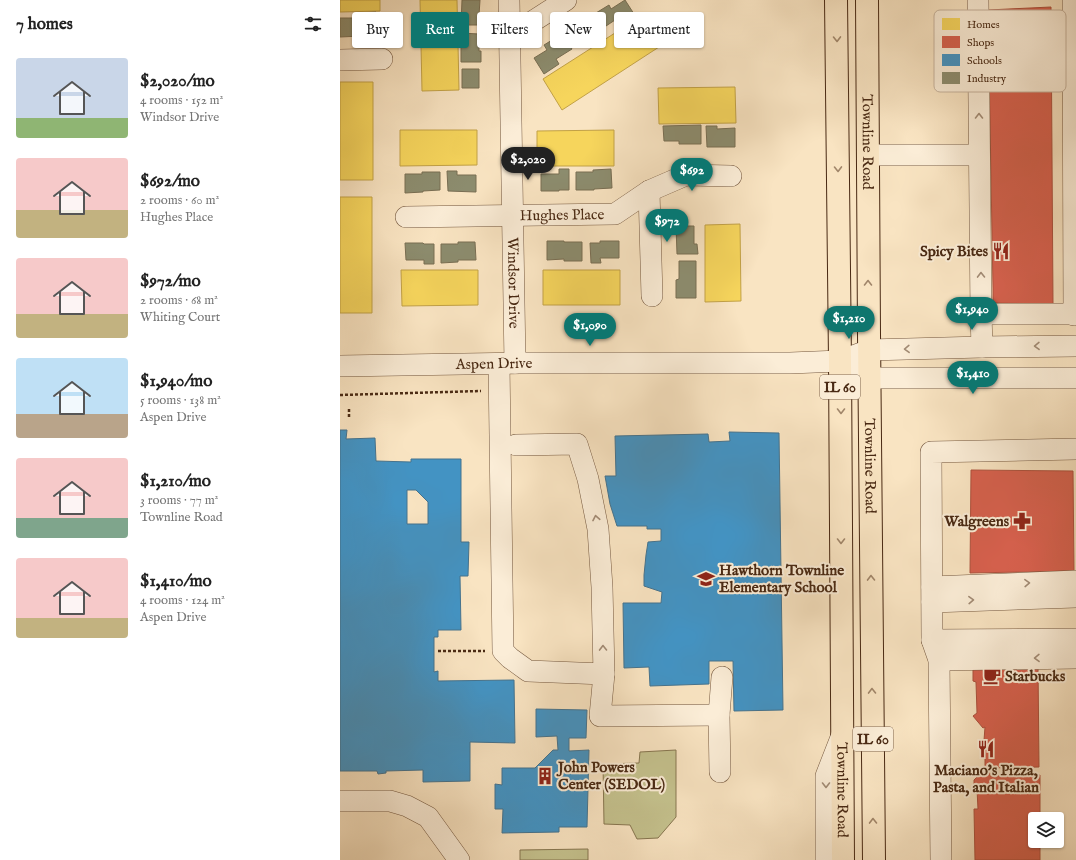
<!DOCTYPE html>
<html lang="en">
<head>
<meta charset="utf-8">
<style>
  body { margin:0; font-family:"IM FELL English",serif; background:#f6f6f6; color:#222; height:100vh; display:flex; flex-direction:column; font-size:15px; white-space:nowrap }
  * { box-sizing:border-box; margin:0 }
  p { font-size:13px; color:#767676 }
  .icon { flex:none; width:22px; height:22px; fill:none; stroke:currentColor; stroke-width:2; stroke-linecap:round; stroke-linejoin:round }
  .map { position:relative; flex:1; overflow:hidden }
  .drawer { display:flex; flex-direction:column; background:#fff; width:340px }
  .drawer>* { flex:none }
  .top-card { position:absolute; left:12px; top:12px; width:380px; height:36px; display:flex; gap:8px }
  .fabs { position:absolute; left:688px; top:812px; display:grid; gap:8px }
  .fabs a { display:grid; place-items:center; width:36px; height:36px; border-radius:4px; background:#fff; box-shadow:0 1px 3px #0004; font-size:20px }
  .price { position:absolute; translate:-50% -34px; padding:0 9px; border-radius:14px; background:#0f766e; color:#fff; font-size:13px; line-height:26px; filter:drop-shadow(0 1px 2px #0008) }
  .price::after { content:''; position:absolute; left:50%; top:24px; width:12px; height:9px; margin-left:-6px; background:inherit; clip-path:polygon(0 0,100% 0,50% 100%) }
  .price.active { background:#222; color:#fff }
  ul { padding:0; list-style:none }
  li { display:flex; align-items:center; gap:12px; height:100px; padding:0 16px }
  li span { display:grid; place-items:center; flex:none; width:112px; height:80px; border-radius:4px; color:#555 }
  li>.icon { margin-inline-start:auto }
  span .icon { width:48px; height:48px; fill:#fffc; stroke-width:1 }
  li b { font-size:17px }
  h2 { display:flex; justify-content:space-between; align-items:center; height:48px; padding:0 16px; font-size:17px }
  .pill { padding:0 14px; border-radius:4px; background:#fff; box-shadow:0 1px 3px #0004; font-size:14px; line-height:36px }
  .pill.active { background:#0f766e; color:#fff }
  main { display:flex; flex:1; min-height:0 }
  .map>svg:first-child { display:block }
  .green { fill:#c5c28e; stroke:#877650 }
  .homes { fill:#f6d55c; stroke:#c2a146 }
  .shops { fill:#d6604d; stroke:#ac503c }
  .schools { fill:#4393c3; stroke:#45738e; fill-rule:evenodd }
  .industry { fill:#8c8c6e; stroke:#786e53 }
  .lines { fill:none; stroke-linecap:round; stroke-linejoin:round }
  .minor-casing { stroke:#75583f; stroke-width:22 }
  .major-casing { stroke:#492913; stroke-width:24 }
  .path { stroke:#492913; stroke-width:2.5; stroke-dasharray:3 2; stroke-linecap:butt }
  .minor { stroke:#fbedd7; stroke-width:21 }
  .major { stroke:#f9e4c2; stroke-width:22 }
  .oneway { stroke:#a1866a }
  .oneway2 { stroke:#a28b75 }
  .labels { text-anchor:middle; stroke-width:4; stroke-linejoin:round; paint-order:stroke }
  .shield { fill:#fbedd7; stroke:#7e644e; stroke-width:1 }
  .shield-label { font-size:14px; font-weight:bold; fill:#492913 }
  .street-label { font-size:15px; fill:#492913; stroke:#fbedd7 }
  .poi-label { font-size:15px; font-weight:bold; fill:#492913; stroke:#fbedd7; text-anchor:start }
  .key { fill:#fbedd7; stroke:#c6b29c; stroke-width:1 }
  .key-label { font-size:11px; fill:#492913 }
</style>
</head>
<body>
<main>
<section class="drawer">
<h2>7 homes<svg class="icon" aria-label="filters" viewBox="0 0 24 24"><path d="M4 7h16M4 17h16"/><circle cx="9" cy="7" r="2"/><circle cx="15" cy="17" r="2"/></svg></h2>
<ul>
<li><span style="background:linear-gradient(#c9d6e8 75%,#8fb573 0)"><svg class="icon" aria-label="home" viewBox="0 0 24 24"><path d="M3 11l9-7 9 7M6 9v11h12V9"/></svg></span><div><b>$2,020/mo</b><p>4 rooms · 152 m²</p><p>Windsor Drive</p></div></li>
<li><span style="background:linear-gradient(#f6c9c9 65%,#c2b280 0)"><svg class="icon" aria-label="home" viewBox="0 0 24 24"><path d="M3 11l9-7 9 7M6 9v11h12V9"/></svg></span><div><b>$692/mo</b><p>2 rooms · 60 m²</p><p>Hughes Place</p></div></li>
<li><span style="background:linear-gradient(#f6c9c9 70%,#c2b280 0)"><svg class="icon" aria-label="home" viewBox="0 0 24 24"><path d="M3 11l9-7 9 7M6 9v11h12V9"/></svg></span><div><b>$972/mo</b><p>2 rooms · 68 m²</p><p>Whiting Court</p></div></li>
<li><span style="background:linear-gradient(#bfe0f5 70%,#b9a48a 0)"><svg class="icon" aria-label="home" viewBox="0 0 24 24"><path d="M3 11l9-7 9 7M6 9v11h12V9"/></svg></span><div><b>$1,940/mo</b><p>5 rooms · 138 m²</p><p>Aspen Drive</p></div></li>
<li><span style="background:linear-gradient(#f6c9c9 75%,#7fa58c 0)"><svg class="icon" aria-label="home" viewBox="0 0 24 24"><path d="M3 11l9-7 9 7M6 9v11h12V9"/></svg></span><div><b>$1,210/mo</b><p>3 rooms · 77 m²</p><p>Townline Road</p></div></li>
<li><span style="background:linear-gradient(#f6c9c9 75%,#c2b280 0)"><svg class="icon" aria-label="home" viewBox="0 0 24 24"><path d="M3 11l9-7 9 7M6 9v11h12V9"/></svg></span><div><b>$1,410/mo</b><p>4 rooms · 124 m²</p><p>Aspen Drive</p></div></li>
</ul>
</section>
<div class="map">
<svg width="736" height="860" viewBox="0 0 736 860">
  <rect width="100%" height="100%" fill="#f9e4c2"/>
  <filter id="stains"><feTurbulence type="fractalNoise" baseFrequency=".005" numOctaves="4"/><feColorMatrix values="0 0 0 0 .2 0 0 0 0 .09 0 0 0 0 .02 0 0 0 .5 -.17"/></filter>
  <radialGradient id="worn" r=".72"><stop offset=".6" stop-color="#630" stop-opacity="0"/><stop offset="1" stop-color="#630" stop-opacity=".3"/></radialGradient>
  <path class="green" d="M336,750V817L318,838L297,839L290,825L264,824L263,764L299,763L300,752Z
    M248,849V860H180V850Z"/>
  <path class="homes" d="M0,0H40V11L0,12Z
    M80,0H117L119,90L82,91Z
    M300,17L319,47L222,110L203,79Z
    M0,82H33V180H0Z
    M395,87L396,123L319,124L318,88Z
    M60,130H137V165L60,166Z
    M274,130V166H197V131Z
    M0,197H32V313H0Z
    M400,224L401,301L365,302V225Z
    M61,270H138V305L62,306Z
    M203,270H280V305H203Z"/>
  <path class="shops" d="M711,7L713,304L653,303V288L648,10Z
    M631,470L733,471L734,571L630,573Z
    M633,663L698,665L699,767L645,768V754H643L645,727L643,728L633,716L637,713L636,682L633,681Z
    M641,773H650V776L700,775V819H695V841H700V860H635L634,809H638L637,789H634V780Z"/>
  <path class="schools" d="M0,430H7L6,439L35,438L36,461L71,462V459H121V542H129L128,576H120L121,630H98V637H94V672L98,671V681L174,680L175,743L130,742V781L83,782V770L46,771V773L38,774L37,771H0ZM67,490H76L88,502V524H67Z
    M389,432L439,433L443,710L394,711L393,661H369V684L310,686L309,667L284,668L283,603H321L322,592L304,586V575L306,555L308,542L321,541V529H307V526H277L270,504L265,476H276L275,436L368,434L369,442L390,441Z
    M196,709L247,710L246,738H229V751L249,750L247,827H219V832L162,833L163,809H155V784L162,785V768H195L213,750H218L217,736L196,737Z"/>
  <path class="industry" d="M122,0H140L139,15L142,14L141,25H121Z
    M285,0L296,17L280,28L275,20L260,30L251,16L269,5L271,9Z
    M36,12L37,31H22V36L0,37V18H19L18,13Z
    M245,18L255,35L239,46L228,29Z
    M121,33L139,34V51H141V62H121Z
    M222,34L232,49L216,59L219,64L204,74L194,58L207,50L204,45Z
    M122,69H139V88H122Z
    M361,125V144H339V141H324L323,126Z
    M366,126H377V129L395,128V147H367Z
    M219,169H229V190H219V191H201V174H219Z
    M271,169L272,188L254,189V190H236V172H253V170Z
    M107,171H117V175H136V192L108,191Z
    M82,172H100V190L83,191V192L65,193V174H82Z
    M336,226H354V244H357L358,254H337Z
    M207,241H224V242H242V261H224V259L207,260Z
    M260,241H279V258H260L261,263H251L250,243H260Z
    M118,242H135L136,260H118V262L101,263V244H118Z
    M65,243H83L84,244H94V264H84V260H66Z
    M339,261H356V298H336V280L339,279Z"/>
  <g class="lines">
    <g class="minor-casing">
      <g id="minor">
        <path id="s1" d="M169,0L175,363"/>
        <path d="M638,0L641,314"/>
        <path d="M733,0L734,315"/>
        <path d="M170,36L226,0"/>
        <path d="M0,60L42,59"/>
        <path d="M528,155H639"/>
        <path d="M309,191L312,296"/>
        <path id="s2" d="M66,217L275,214L309,191L346,175L391,176"/>
        <path d="M642,347L641,314H736"/>
        <path d="M500,361L529,378H736"/>
        <path d="M159,364L163,651L170,658L188,671L264,674L262,587L258,529L248,479L237,444L176,445"/>
        <path id="s3" d="M0,366L180,363H450L500,361L529,350L642,347L736,346"/>
        <path d="M592,587L736,581"/>
        <path d="M592,602L736,597"/>
        <path d="M592,640L736,639"/>
        <path d="M599,660L736,658"/>
        <path d="M264,674L260,716L379,715"/>
        <path d="M380,772L379,715L382,677"/>
        <path d="M0,801H50L67,806L88,817L119,860"/>
        <path d="M486,860V776L502,735"/>
        <path d="M601,860L599,660L592,640L591,452L736,449"/>
      </g>
    </g>
    <g class="major-casing">
      <g id="major">
        <path id="s4" d="M496,0L500,361L503,860"/>
        <path id="s5" d="M527,0L529,334L534,860"/>
      </g>
    </g>
    <path class="path" d="M0,395L141,391
      M9,417V409
      M98,651H145"/>
    <use href="#minor" class="minor"/>
    <use href="#major" class="major"/>
  </g>
  <defs><path id="oneway-chevron" d="M-2-3.5L2.5 0L-2 3.5" fill="none" stroke-width="1.6" stroke-linecap="round" stroke-linejoin="round"/></defs>
  <g class="oneway">
    <use href="#oneway-chevron" transform="translate(497 39) rotate(89)"/>
    <use href="#oneway-chevron" transform="translate(498 169) rotate(89)"/>
    <use href="#oneway-chevron" transform="translate(528 283) rotate(-90)"/>
    <use href="#oneway-chevron" transform="translate(501 411) rotate(90)"/>
    <use href="#oneway-chevron" transform="translate(501 541) rotate(90)"/>
    <use href="#oneway-chevron" transform="translate(531 578) rotate(-91)"/>
    <use href="#oneway-chevron" transform="translate(532 691) rotate(-91)"/>
    <use href="#oneway-chevron" transform="translate(533 821) rotate(-91)"/>
  </g>
  <g class="oneway2">
    <use href="#oneway-chevron" transform="translate(639 116) rotate(-90)"/>
    <use href="#oneway-chevron" transform="translate(641 275) rotate(-91)"/>
    <use href="#oneway-chevron" transform="translate(697 346) rotate(179)"/>
    <use href="#oneway-chevron" transform="translate(567 349) rotate(178)"/>
    <use href="#oneway-chevron" transform="translate(256 518) rotate(-101)"/>
    <use href="#oneway-chevron" transform="translate(687 583) rotate(-2)"/>
    <use href="#oneway-chevron" transform="translate(631 600) rotate(-2)"/>
    <use href="#oneway-chevron" transform="translate(263 648) rotate(-91)"/>
    <use href="#oneway-chevron" transform="translate(697 658) rotate(179)"/>
    <use href="#oneway-chevron" transform="translate(486 785) rotate(90)"/>
  </g>
  <defs>
    <g id="restaurant-bare" transform="scale(1.38)"><path d="M-5-6h1v4h1v-4h1v4h1v-4h1v5L-1.5 .5V6h-2V.5L-5-1ZM5-6V6H3V1.5H1.5Q1.5-4 5-6Z" fill="#8f2418" stroke="#fbedd7" stroke-width="2.5" paint-order="stroke"/></g>
    <g id="pharmacy-bare" transform="scale(1.38)"><path d="M-2-6h4v4h4v4h-4v4h-4v-4h-4v-4h4Z" fill="#8f2418" stroke="#fbedd7" stroke-width="2.5" paint-order="stroke"/></g>
    <g id="school-bare" transform="scale(1.38)"><path d="M0-5L7-2L0 1L-7-2ZM-4 1L0 2.5L4 1V4Q0 6-4 4Z" fill="#8f2418" stroke="#fbedd7" stroke-width="2.5" paint-order="stroke"/></g>
    <g id="cafe-bare" transform="scale(1.38)"><path d="M-5.5-4.5H6V0H3Q3 3.5 0 3.5H-2.5Q-5.5 3.5-5.5 0ZM3-3.2v2h1.7v-2ZM-6 4.5H4V6H-6Z" fill="#8f2418" stroke="#fbedd7" stroke-width="2.5" paint-order="stroke"/></g>
    <g id="building-bare" transform="scale(1.38)"><path d="M-4-6H4V6H1V3H-1V6H-4ZM-2.5-4.3h1.7v1.8h-1.7ZM.8-4.3h1.7v1.8H.8ZM-2.5-1h1.7V.8h-1.7ZM.8-1h1.7V.8H.8Z" fill="#8f2418" stroke="#fbedd7" stroke-width="2.5" paint-order="stroke"/></g>
  </defs>
  <g fill-rule="evenodd">
    <use href="#restaurant-bare" x="661" y="251"/>
    <use href="#pharmacy-bare" x="682" y="521"/>
    <use href="#school-bare" x="366" y="579"/>
    <use href="#cafe-bare" x="652" y="676"/>
    <use href="#restaurant-bare" x="646" y="749"/>
    <use href="#building-bare" x="205" y="776"/>
  </g>
  <g class="labels">
    <g class="shield">
      <rect x="480" y="375" width="40" height="24" rx="3"/>
      <rect x="513" y="727" width="40" height="24" rx="3"/>
    </g>
    <g class="shield-label">
      <text x="500" y="392">IL 60</text>
      <text x="533" y="744">IL 60</text>
    </g>
    <g class="street-label">
      <text dy="5" stroke="none"><textPath href="#s5" startOffset="142">Townline Road</textPath></text>
      <text dy="5" stroke="none"><textPath href="#s2" startOffset="156">Hughes Place</textPath></text>
      <text dy="5" stroke="none"><textPath href="#s1" startOffset="283">Windsor Drive</textPath></text>
      <text dy="5" stroke="none"><textPath href="#s3" startOffset="154">Aspen Drive</textPath></text>
      <text dy="5" stroke="none"><textPath href="#s5" startOffset="466">Townline Road</textPath></text>
      <text dy="5" stroke="none"><textPath href="#s4" startOffset="790">Townline Road</textPath></text>
    </g>
    <g class="poi-label">
      <text x="648" y="256" text-anchor="end">Spicy Bites</text>
      <text x="669" y="526" text-anchor="end">Walgreens</text>
      <text x="379" y="575">Hawthorn Townline<tspan x="379" dy="17">Elementary School</tspan></text>
      <text x="665" y="681">Starbucks</text>
      <text x="218" y="772">John Powers<tspan x="218" dy="17">Center (SEDOL)</tspan></text>
      <text x="646" y="775" text-anchor="middle">Maciano's Pizza,<tspan x="646" dy="17">Pasta, and Italian</tspan></text>
    </g>
  </g>
  <rect x="594" y="10" width="132" height="82" rx="6" class="key"/>
  <rect x="602" y="18" width="18" height="12" fill="#f6d55c"/>
  <rect x="602" y="36" width="18" height="12" fill="#d6604d"/>
  <rect x="602" y="54" width="18" height="12" fill="#4393c3"/>
  <rect x="602" y="72" width="18" height="12" fill="#8c8c6e"/>
  <g class="key-label">
    <text x="627" y="28">Homes</text>
    <text x="627" y="46">Shops</text>
    <text x="627" y="64">Schools</text>
    <text x="627" y="82">Industry</text>
  </g>
  <rect width="100%" height="100%" filter="url(#stains)"/>
  <rect width="100%" height="100%" fill="url(#worn)"/>
</svg>
<div class="fabs">
<a><svg class="icon" aria-label="layers" viewBox="0 0 24 24"><path d="M12 4l9 5-9 5-9-5zM3 14l9 5 9-5"/></svg></a>
</div>
<b class="price active" style="left:188px;top:181px">$2,020</b>
<b class="price" style="left:352px;top:192px">$692</b>
<b class="price" style="left:327px;top:243px">$972</b>
<b class="price" style="left:632px;top:331px">$1,940</b>
<b class="price" style="left:509px;top:340px">$1,210</b>
<b class="price" style="left:250px;top:347px">$1,090</b>
<b class="price" style="left:633px;top:395px">$1,410</b>
<div class="top-card">
<a class="pill">Buy</a>
<a class="pill active">Rent</a>
<a class="pill">Filters</a>
<a class="pill">New</a>
<a class="pill">Apartment</a>
</div>
</div>
</main>
</body>
</html>
